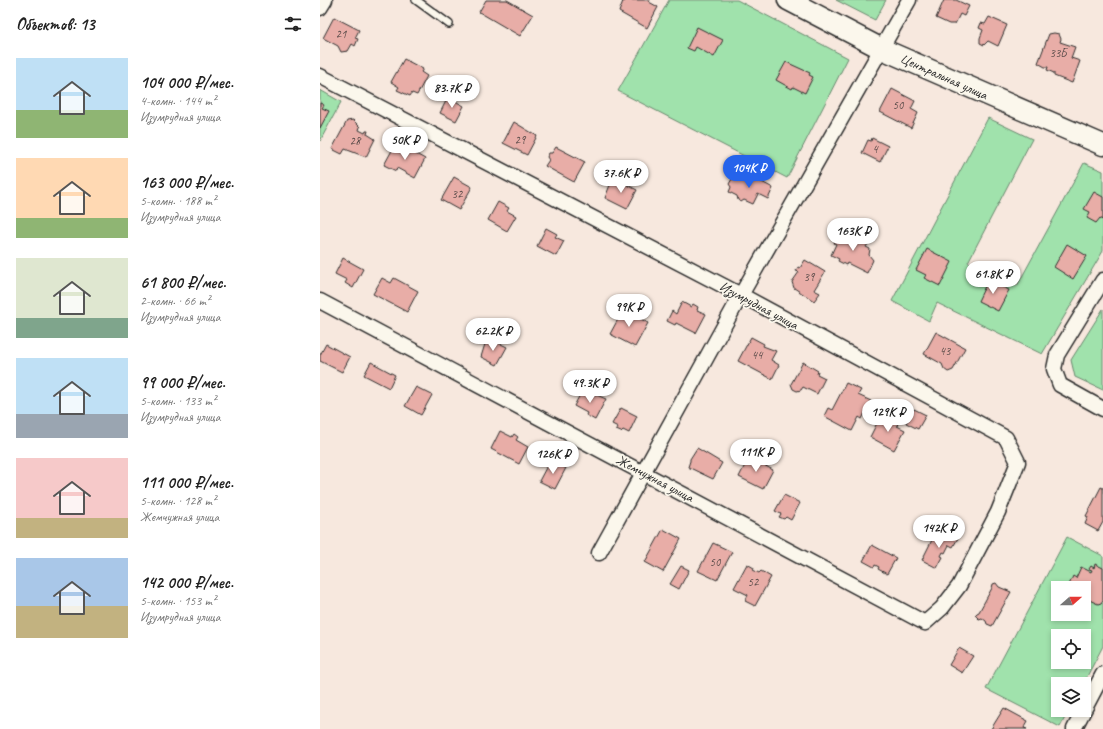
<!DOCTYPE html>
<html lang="ru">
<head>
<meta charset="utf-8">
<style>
  body { margin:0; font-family:Caveat,sans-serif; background:#f2f2f2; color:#222; height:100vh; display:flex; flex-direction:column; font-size:15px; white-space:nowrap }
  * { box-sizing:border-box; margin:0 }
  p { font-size:13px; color:#767676 }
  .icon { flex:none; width:22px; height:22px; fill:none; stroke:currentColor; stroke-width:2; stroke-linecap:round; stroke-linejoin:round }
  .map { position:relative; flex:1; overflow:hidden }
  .sheet { display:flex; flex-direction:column; background:#fff; width:320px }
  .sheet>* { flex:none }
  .needle { width:26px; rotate:69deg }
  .controls { position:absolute; left:731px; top:581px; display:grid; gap:8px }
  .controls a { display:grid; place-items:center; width:40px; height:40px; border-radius:0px; background:#fff; box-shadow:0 2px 6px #0003; font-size:20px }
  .price { position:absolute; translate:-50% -34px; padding:0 9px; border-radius:14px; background:#fff; color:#222; font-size:13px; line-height:26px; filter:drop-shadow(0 1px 2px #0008) }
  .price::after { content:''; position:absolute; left:50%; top:24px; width:12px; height:9px; margin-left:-6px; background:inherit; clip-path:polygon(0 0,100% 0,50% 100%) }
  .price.current { background:#2563eb; color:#fff }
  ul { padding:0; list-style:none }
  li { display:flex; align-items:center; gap:12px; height:100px; padding:0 16px }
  li span { display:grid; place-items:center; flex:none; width:112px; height:80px; border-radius:0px; color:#555 }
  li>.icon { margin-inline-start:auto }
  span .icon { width:48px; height:48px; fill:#fffc; stroke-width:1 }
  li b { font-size:17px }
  h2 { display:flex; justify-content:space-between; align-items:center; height:48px; padding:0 16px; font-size:17px }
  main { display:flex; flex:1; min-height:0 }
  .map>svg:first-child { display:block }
  .green { fill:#a0e2ac; stroke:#66866c; fill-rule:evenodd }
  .building { fill:#e8ada7; stroke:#2b2b2b }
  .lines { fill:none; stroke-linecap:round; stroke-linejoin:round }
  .service-casing { stroke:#2b2b2b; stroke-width:10 }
  .minor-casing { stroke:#2b2b2b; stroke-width:17 }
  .secondary-casing { stroke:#2b2b2b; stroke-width:23 }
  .service { stroke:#fbf7ec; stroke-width:7 }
  .minor { stroke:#fbf7ec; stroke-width:14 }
  .secondary { stroke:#fbf7ec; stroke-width:20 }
  .labels { text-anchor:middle; stroke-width:3.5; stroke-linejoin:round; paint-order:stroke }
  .number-label { font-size:12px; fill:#5a4c4a }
  .street-label { font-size:14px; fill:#2b2b2b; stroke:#fbf7ec }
</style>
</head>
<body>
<main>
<section class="sheet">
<h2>Объектов: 13<svg class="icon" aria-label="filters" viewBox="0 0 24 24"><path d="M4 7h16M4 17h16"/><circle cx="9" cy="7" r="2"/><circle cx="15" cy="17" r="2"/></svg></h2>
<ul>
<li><span style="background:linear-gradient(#bfe0f5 65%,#8fb573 0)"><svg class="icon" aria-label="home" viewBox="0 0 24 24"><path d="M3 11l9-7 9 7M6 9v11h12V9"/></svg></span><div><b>104 000 ₽/мес.</b><p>4-комн. · 144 m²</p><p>Изумрудная улица</p></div></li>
<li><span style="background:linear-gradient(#ffd9b3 75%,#8fb573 0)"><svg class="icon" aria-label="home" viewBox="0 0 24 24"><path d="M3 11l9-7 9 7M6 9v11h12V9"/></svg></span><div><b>163 000 ₽/мес.</b><p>5-комн. · 188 m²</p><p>Изумрудная улица</p></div></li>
<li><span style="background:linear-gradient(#dfe7d0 75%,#7fa58c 0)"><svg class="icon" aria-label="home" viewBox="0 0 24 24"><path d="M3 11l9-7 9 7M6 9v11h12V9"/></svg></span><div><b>61 800 ₽/мес.</b><p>2-комн. · 66 m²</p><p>Изумрудная улица</p></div></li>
<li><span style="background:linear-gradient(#bfe0f5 70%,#9aa5b1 0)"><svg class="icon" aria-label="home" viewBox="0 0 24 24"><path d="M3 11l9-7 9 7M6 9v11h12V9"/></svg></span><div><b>99 000 ₽/мес.</b><p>5-комн. · 133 m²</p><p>Изумрудная улица</p></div></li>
<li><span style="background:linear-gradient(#f6c9c9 75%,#c2b280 0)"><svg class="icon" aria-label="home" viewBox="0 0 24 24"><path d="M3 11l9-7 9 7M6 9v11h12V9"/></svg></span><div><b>111 000 ₽/мес.</b><p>5-комн. · 128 m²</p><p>Жемчужная улица</p></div></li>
<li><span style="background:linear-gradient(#a9c7e8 60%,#c2b280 0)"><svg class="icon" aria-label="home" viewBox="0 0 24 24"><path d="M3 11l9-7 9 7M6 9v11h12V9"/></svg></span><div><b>142 000 ₽/мес.</b><p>5-комн. · 153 m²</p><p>Изумрудная улица</p></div></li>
</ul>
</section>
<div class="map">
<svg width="783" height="729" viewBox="0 0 783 729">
  <rect width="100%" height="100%" fill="#f7e8de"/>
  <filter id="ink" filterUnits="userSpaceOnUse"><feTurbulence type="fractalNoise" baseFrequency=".025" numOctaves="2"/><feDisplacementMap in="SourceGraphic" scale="8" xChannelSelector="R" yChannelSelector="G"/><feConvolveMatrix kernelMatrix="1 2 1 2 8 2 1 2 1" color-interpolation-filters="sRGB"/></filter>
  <g filter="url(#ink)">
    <path class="green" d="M349,0H417L528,58L467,178L298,91Z
      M516,0H566L555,20Z
      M0,90L21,102L0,141Z
      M668,118L712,139L648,262L697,286L764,163L783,171V251L722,354L617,303L609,321L572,301Z
      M783,309V390L755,377L751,360Z
      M747,537L783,556V646L763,684H738V710H749L740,727L666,689ZM738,588H764V614H738ZM738,636H764V662H738Z"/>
    <path class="building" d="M166,0H187L213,15L200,36L159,12Z
      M306,0H330L329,2L338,7L327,28L299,12L303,1L304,2Z
      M624,0H636L649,6L644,16L640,14L635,24H629L616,18Z
      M14,17L39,30L35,38L38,39L35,46L32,44L28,51L21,52L18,46L3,38Z
      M669,17L687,25L678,46L668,41L664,45L660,43V38L663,30L659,28L661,23L665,24Z
      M377,27L403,40L394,57L376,47L374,51L367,48Z
      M734,33L739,34L741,39L740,42L755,47L751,58L760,61L752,83L734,76V73L727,70L728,67H725L718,63L729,34Z
      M84,59L103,69L101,72L107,76L97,95L92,93L90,96L77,90L79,87L71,82Z
      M466,62L490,73L489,75L493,77L485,93L473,87L472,89L456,80Z
      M572,89L595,101L591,109L598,113L591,128L560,112Z
      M128,97L144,106L136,121L120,113Z
      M0,103L4,105L2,108L9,111L0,128Z
      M33,120L40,127L39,130L45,133L46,131H48L47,134L55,139L46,157L25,149L22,154L12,149L27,121Z
      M194,122L217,136L207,155L183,143Z
      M552,138L568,146L560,162L542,153L548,140L551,141Z
      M76,143L105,159L95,178L77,168L76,171L64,165Z
      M236,147L265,162L254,182L225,166L229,160L227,157L229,153H232Z
      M418,174L435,182L436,179L453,188L448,199L438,194L433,204L424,200L421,202L418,200L417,196L409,192L411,187L409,184L412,179L416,178Z
      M134,177L152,187L139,210L121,200Z
      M296,179L317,190L307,209L285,198L290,185L293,184Z
      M774,192L783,197V220L780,218L776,223L767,218L770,212L764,209Z
      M178,202L189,208L187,211L196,216L187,231L168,220Z
      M226,228L237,234L235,237L244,241L236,256L217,246Z
      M523,231L548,244L546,247L550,249L549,255L553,260L547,273L527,263L526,265L518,261L519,259L511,255L516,244L514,243L517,237L519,238Z
      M747,244L767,256L753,279L734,267Z
      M607,249L632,262L620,286L604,278L606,275L596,270Z
      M23,258L43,269L33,288L25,283L27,280L15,274Z
      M485,260L505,272L494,290L500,293L494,301L474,288L472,282L479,272L476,271L478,267L480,268Z
      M62,278L71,283L74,278L98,291L87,312L53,294Z
      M668,280L689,290L678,311L658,301Z
      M362,302L371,307L373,304L378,307L377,310L386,314L376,333L356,323L355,325L347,321L352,311L356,314Z
      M303,310L313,315L315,310L322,314L319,318L328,323L315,347L290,334Z
      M616,332L645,348L633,370L628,372L624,369L622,364L604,354Z
      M431,337L444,344L443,346L456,351L451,360L459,365L452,379L418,361Z
      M171,339L187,347L177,365L161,357L165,344H168Z
      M6,344L30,357L22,372L0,361V355Z
      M51,362L75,375L69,388L44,375Z
      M483,362L498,371L497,374L505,378L497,394L483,387L481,390L477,391L473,389L471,384Z
      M526,383L541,390L538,395L551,401L542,419L539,417L532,431L504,416L508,408L512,410Z
      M96,387L112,395L101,415L85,406Z
      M263,389L286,399L275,420L266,415L267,413L254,406Z
      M301,408L317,416L309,433L303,430L301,432L296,430L298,427L292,424Z
      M594,409L606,415L598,429L586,423Z
      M560,417L568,422L570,419L578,423L577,426L585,430L574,450L550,437Z
      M180,431L192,437L194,434L198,437L196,440L208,447L199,464L171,449Z
      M377,448L402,463L393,479L368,467L370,461V459Z
      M429,457L453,470L443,489L419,477Z
      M233,462L246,468L235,489L219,481L228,464L231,466Z
      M781,487L783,488V522L778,531L765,524L768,517L766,516Z
      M464,495L480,503L471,520L466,517L464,519L459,517L461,514L455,511Z
      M343,529L361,539L343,572L325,562Z
      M624,531L638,538L633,547L629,545L625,553L623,552L621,556L623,557L617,568L602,560L614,536L620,539Z
      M393,543L412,552L397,580L378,571Z
      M552,545L576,558L567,574L558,569L559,567L555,565L554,567L543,561Z
      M427,564L434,568L433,570L439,573L441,571L451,577L435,606L425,601L428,595L414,588Z
      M775,564L783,568V600L781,603L778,604L765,598L764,600V588H750L751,587L749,585L753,576L756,578L761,567L771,572L772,570L769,569L771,566L774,568Z
      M361,566L369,570L359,589L350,584Z
      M676,583L679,587L691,592L672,626L667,624L666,621L662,618L659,619L655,615L657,613L659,612L672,588L673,584Z
      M639,648L653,656L642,673L629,665Z
      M684,708L708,721L704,728L707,729H671Z"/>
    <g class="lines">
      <g class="service-casing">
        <path id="service" d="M96,0L129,24"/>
      </g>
      <g class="minor-casing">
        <path id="minor" d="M0,8L5,0
          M0,76L421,295L686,438L698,462L678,512L639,586L622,608L605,623L0,301
          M783,280L737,355L734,369L740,385L783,409
          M279,553L421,295L589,0
          M764,710L783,674
          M754,729L764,710"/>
      </g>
      <g class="secondary-casing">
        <path id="secondary" d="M468,0L562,49L783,145"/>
      </g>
      <use href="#service" class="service"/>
      <use href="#minor" class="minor"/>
      <use href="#secondary" class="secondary"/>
    </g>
  </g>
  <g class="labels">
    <g class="number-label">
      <text x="21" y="38">21</text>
      <text x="738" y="57">33Б</text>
      <text x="578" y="109">50</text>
      <text x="200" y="144">29</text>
      <text x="35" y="145">28</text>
      <text x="555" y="153">4</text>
      <text x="137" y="198">32</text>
      <text x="489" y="281">39</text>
      <text x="625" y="355">43</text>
      <text x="437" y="359">44</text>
      <text x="395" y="566">50</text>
      <text x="433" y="586">52</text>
    </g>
    <g class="street-label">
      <text transform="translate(624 76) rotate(24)" y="5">Центральная улица</text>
      <text transform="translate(439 305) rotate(28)" y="5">Изумрудная улица</text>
      <text transform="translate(335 478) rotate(28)" y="5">Жемчужная улица</text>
    </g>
  </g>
</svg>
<div class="controls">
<a><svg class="needle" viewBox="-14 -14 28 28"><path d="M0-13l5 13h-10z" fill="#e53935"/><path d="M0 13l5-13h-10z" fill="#767676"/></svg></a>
<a><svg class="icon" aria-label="locate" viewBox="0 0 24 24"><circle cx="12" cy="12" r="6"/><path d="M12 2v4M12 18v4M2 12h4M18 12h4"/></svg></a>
<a><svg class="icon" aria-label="layers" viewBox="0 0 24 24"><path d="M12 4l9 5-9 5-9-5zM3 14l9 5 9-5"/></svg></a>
</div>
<b class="price" style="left:132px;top:109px">83.7K ₽</b>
<b class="price" style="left:85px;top:161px">50K ₽</b>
<b class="price current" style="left:429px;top:189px">104K ₽</b>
<b class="price" style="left:301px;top:194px">37.6K ₽</b>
<b class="price" style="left:533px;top:252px">163K ₽</b>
<b class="price" style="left:673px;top:295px">61.8K ₽</b>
<b class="price" style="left:309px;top:328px">99K ₽</b>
<b class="price" style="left:173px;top:352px">62.2K ₽</b>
<b class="price" style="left:270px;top:404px">49.3K ₽</b>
<b class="price" style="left:568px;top:433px">129K ₽</b>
<b class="price" style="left:436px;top:473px">111K ₽</b>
<b class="price" style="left:233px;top:475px">126K ₽</b>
<b class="price" style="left:619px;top:549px">142K ₽</b>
</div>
</main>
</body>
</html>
